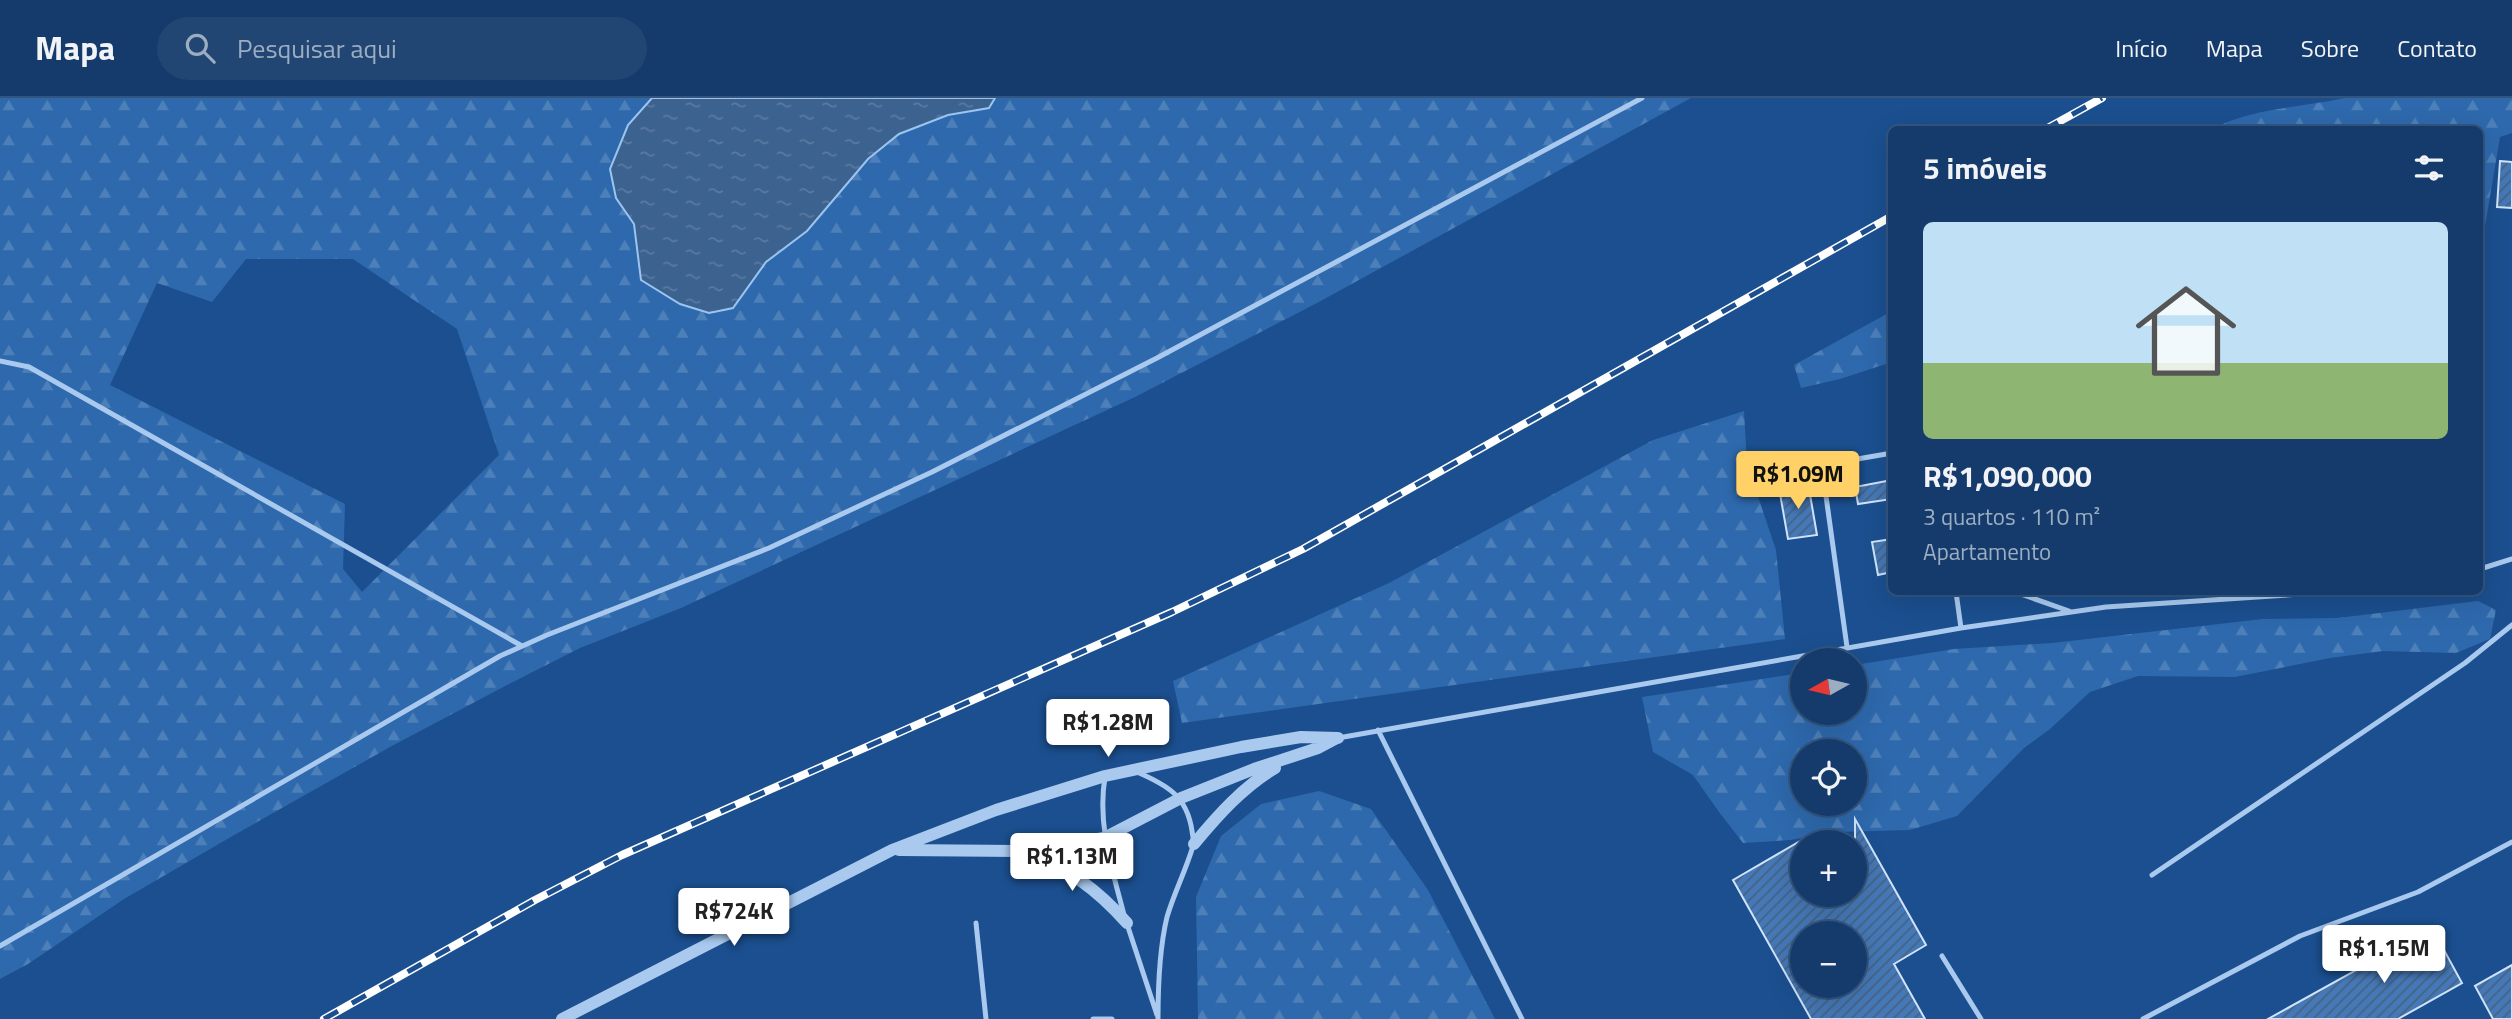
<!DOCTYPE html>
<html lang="pt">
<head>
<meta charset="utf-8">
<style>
  body { margin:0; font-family:"Titillium Web",sans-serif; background:#214673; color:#f1f3f6; height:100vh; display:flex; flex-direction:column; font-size:26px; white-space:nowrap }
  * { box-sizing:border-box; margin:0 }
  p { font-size:23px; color:#9dadc1 }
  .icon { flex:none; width:38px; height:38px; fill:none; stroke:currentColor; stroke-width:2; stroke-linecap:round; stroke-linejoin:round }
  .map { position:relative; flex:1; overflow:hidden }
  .sheet { position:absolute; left:1888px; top:28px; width:595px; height:469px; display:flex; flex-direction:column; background:#143b6b; border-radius:10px; box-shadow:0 7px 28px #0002,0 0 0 2px #33557e }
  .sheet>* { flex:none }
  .needle { width:46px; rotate:262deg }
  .fabs { position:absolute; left:1790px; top:550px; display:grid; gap:14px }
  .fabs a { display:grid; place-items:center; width:77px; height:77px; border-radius:50%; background:#143b6b; box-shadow:0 7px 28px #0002,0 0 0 2px #33557e; font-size:35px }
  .price { position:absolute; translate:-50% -60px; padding:0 16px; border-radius:7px; background:#fff; color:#222; font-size:23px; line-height:46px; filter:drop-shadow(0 2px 4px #0008) }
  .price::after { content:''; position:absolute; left:50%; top:42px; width:21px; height:16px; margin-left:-10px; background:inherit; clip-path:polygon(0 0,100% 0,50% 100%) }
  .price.on { background:#ffd166; color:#111 }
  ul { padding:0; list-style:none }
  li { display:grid; align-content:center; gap:14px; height:371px; padding:0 35px }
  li+li { border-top:2px solid #33557e }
  li span { display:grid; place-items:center; height:217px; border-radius:10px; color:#555 }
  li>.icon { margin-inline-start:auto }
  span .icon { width:126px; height:126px; fill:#fffc; stroke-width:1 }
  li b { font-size:30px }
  h2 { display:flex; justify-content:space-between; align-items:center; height:84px; padding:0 35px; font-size:30px }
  header { display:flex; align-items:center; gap:42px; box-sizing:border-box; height:98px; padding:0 35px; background:#143b6b; border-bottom:2px solid #33557e }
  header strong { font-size:33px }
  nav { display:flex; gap:38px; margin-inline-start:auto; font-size:24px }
  .search { width:490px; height:63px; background:#214673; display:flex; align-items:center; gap:18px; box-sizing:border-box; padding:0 24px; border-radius:38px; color:#9dadc1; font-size:26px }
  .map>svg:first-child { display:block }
  .forest { fill:url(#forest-firs); fill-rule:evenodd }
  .water { fill:url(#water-ripples); stroke:#9cc4f0; stroke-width:2 }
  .building { fill:url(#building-hatch); stroke:#cfe3fa; stroke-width:2; fill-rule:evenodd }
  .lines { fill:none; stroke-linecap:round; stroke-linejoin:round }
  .service { stroke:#a9c9ee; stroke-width:5 }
  .tertiary { stroke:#a9c9ee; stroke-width:12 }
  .rail-casing { stroke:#fff; stroke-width:8 }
  .rail { stroke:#1b4f8f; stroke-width:5; stroke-dasharray:16; stroke-linecap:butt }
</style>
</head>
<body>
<header>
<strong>Mapa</strong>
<div class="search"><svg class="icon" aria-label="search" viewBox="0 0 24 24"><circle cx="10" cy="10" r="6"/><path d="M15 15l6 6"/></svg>Pesquisar aqui</div>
<nav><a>Início</a><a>Mapa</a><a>Sobre</a><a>Contato</a></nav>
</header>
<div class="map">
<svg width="2512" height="921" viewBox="0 0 2512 921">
  <defs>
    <pattern id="forest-firs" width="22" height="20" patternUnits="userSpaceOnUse" patternTransform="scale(1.75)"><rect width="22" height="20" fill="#2e69ad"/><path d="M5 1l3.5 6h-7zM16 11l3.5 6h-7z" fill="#4d80b9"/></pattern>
    <pattern id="water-ripples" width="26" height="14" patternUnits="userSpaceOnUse" patternTransform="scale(1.75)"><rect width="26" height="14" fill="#3c6290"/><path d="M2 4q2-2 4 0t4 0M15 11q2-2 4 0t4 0" fill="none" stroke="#597aa1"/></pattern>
    <pattern id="building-hatch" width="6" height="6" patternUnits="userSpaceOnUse" patternTransform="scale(1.75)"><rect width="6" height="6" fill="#4478b7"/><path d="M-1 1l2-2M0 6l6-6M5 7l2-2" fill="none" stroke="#486282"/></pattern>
  </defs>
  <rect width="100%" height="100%" fill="#1b4f8f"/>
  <path class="forest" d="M0,0H652L628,27L616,100L634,126L641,182L733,210L766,164L807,133L868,61L899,36L948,17L988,10L995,0H1691L1317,205L1135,299L681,510L580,550L507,587L390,649L229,740L124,801L28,866L0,881ZM246,161H353L457,231L499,357L362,494L343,471L345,406L110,287L157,185L212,204Z
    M2344,0H2512V35L2500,39L2482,146H2480V32L2212,31C2252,10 2300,10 2344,0Z
    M1892,213V264L1840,281L1801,290L1794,267Z
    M1744,313L1747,366L1776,452L1785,541L1182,625L1173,583L1389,485L1653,342Z
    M2478,503L2496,512L2490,541L2456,555L2383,553L2330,560L2235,579L2138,578L2090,594L2050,631L2024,650L1957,718L1910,732L1837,734L1790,742L1743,745L1719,714L1693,677L1653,654L1642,599L1802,575V614H1855V567L1954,551L2052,545L2263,521L2338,520ZM1802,653H1855V705H1802Z
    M1319,693L1371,711L1428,792L1495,921H1198L1196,799L1221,738L1261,706Z"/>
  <path class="water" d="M652,0H995L989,10L948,17L899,36L868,61L807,133L766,164L733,210L709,215L680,206L641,182L634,126L616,100L610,71L628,27Z"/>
  <path class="building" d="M2500,63L2512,64V110L2497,109Z
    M1892,382V401L1858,406L1855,389Z
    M1808,385L1817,437L1788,441L1779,390Z
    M1892,441V474L1878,477L1872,444Z
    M1855,721L1926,847L1894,866L1925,921H1811L1733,782L1802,742V796H1855ZM1802,835H1855V887H1802Z
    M2432,830L2462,885L2398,921H2268Z
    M2512,867V921H2493L2475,888Z"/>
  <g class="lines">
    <path class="service" d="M0,263L29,269L522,548
      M2480,471L2512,461
      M1956,494L1961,530
      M2015,494L2069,513
      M1847,549L1825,391L1830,374L1840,364L1892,355
      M1378,632L1522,921
      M1338,640L1961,530L2106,509L2332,494
      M1137,674C1167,687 1187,698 1192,733C1193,738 1194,743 1193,748C1186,772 1174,795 1167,819C1159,852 1158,888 1158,921
      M1105,679C1097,727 1112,770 1124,817
      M2152,777L2465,565L2512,527
      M976,825L986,921
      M1127,826L1157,917
      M0,848L500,558L547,537L769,450L932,374L1157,260L1642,0
      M1942,858L1981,921
      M1093,921H1112
      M2143,921L2300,838L2418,794L2512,744"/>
    <path class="tertiary" d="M1194,746C1218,717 1243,689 1275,670
      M899,752L1027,753L1104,740L1181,700L1254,671L1318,650L1335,641
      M1027,753C1071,774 1094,788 1127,825
      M562,921L892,752L996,712L1105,678L1241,649L1301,639L1338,640"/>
    <g class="rail-casing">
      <path id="rail" d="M2044,32L2102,0
        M324,921L535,802L622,757L1172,514L1303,451L1892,118"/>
    </g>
    <use href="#rail" class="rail"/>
  </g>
</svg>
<div class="fabs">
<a><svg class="needle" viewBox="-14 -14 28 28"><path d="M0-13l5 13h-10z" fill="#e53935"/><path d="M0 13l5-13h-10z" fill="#9dadc1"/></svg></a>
<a><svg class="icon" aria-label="locate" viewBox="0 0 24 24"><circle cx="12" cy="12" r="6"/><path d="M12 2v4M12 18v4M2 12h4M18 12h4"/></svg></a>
<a>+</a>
<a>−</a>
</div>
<b class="price on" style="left:1798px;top:413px">R$1.09M</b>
<b class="price" style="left:1108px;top:661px">R$1.28M</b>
<b class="price" style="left:1072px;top:795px">R$1.13M</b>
<b class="price" style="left:734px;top:850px">R$724K</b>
<b class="price" style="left:2384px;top:887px">R$1.15M</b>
<section class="sheet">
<h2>5 imóveis<svg class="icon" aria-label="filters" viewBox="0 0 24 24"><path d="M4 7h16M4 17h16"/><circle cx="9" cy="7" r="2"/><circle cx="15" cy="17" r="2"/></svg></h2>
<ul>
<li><span style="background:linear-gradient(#bfe0f5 65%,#8fb573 0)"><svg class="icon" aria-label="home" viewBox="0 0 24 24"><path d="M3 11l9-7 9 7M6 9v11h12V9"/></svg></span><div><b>R$1,090,000</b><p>3 quartos · 110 m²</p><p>Apartamento</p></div></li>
</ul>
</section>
</div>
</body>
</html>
